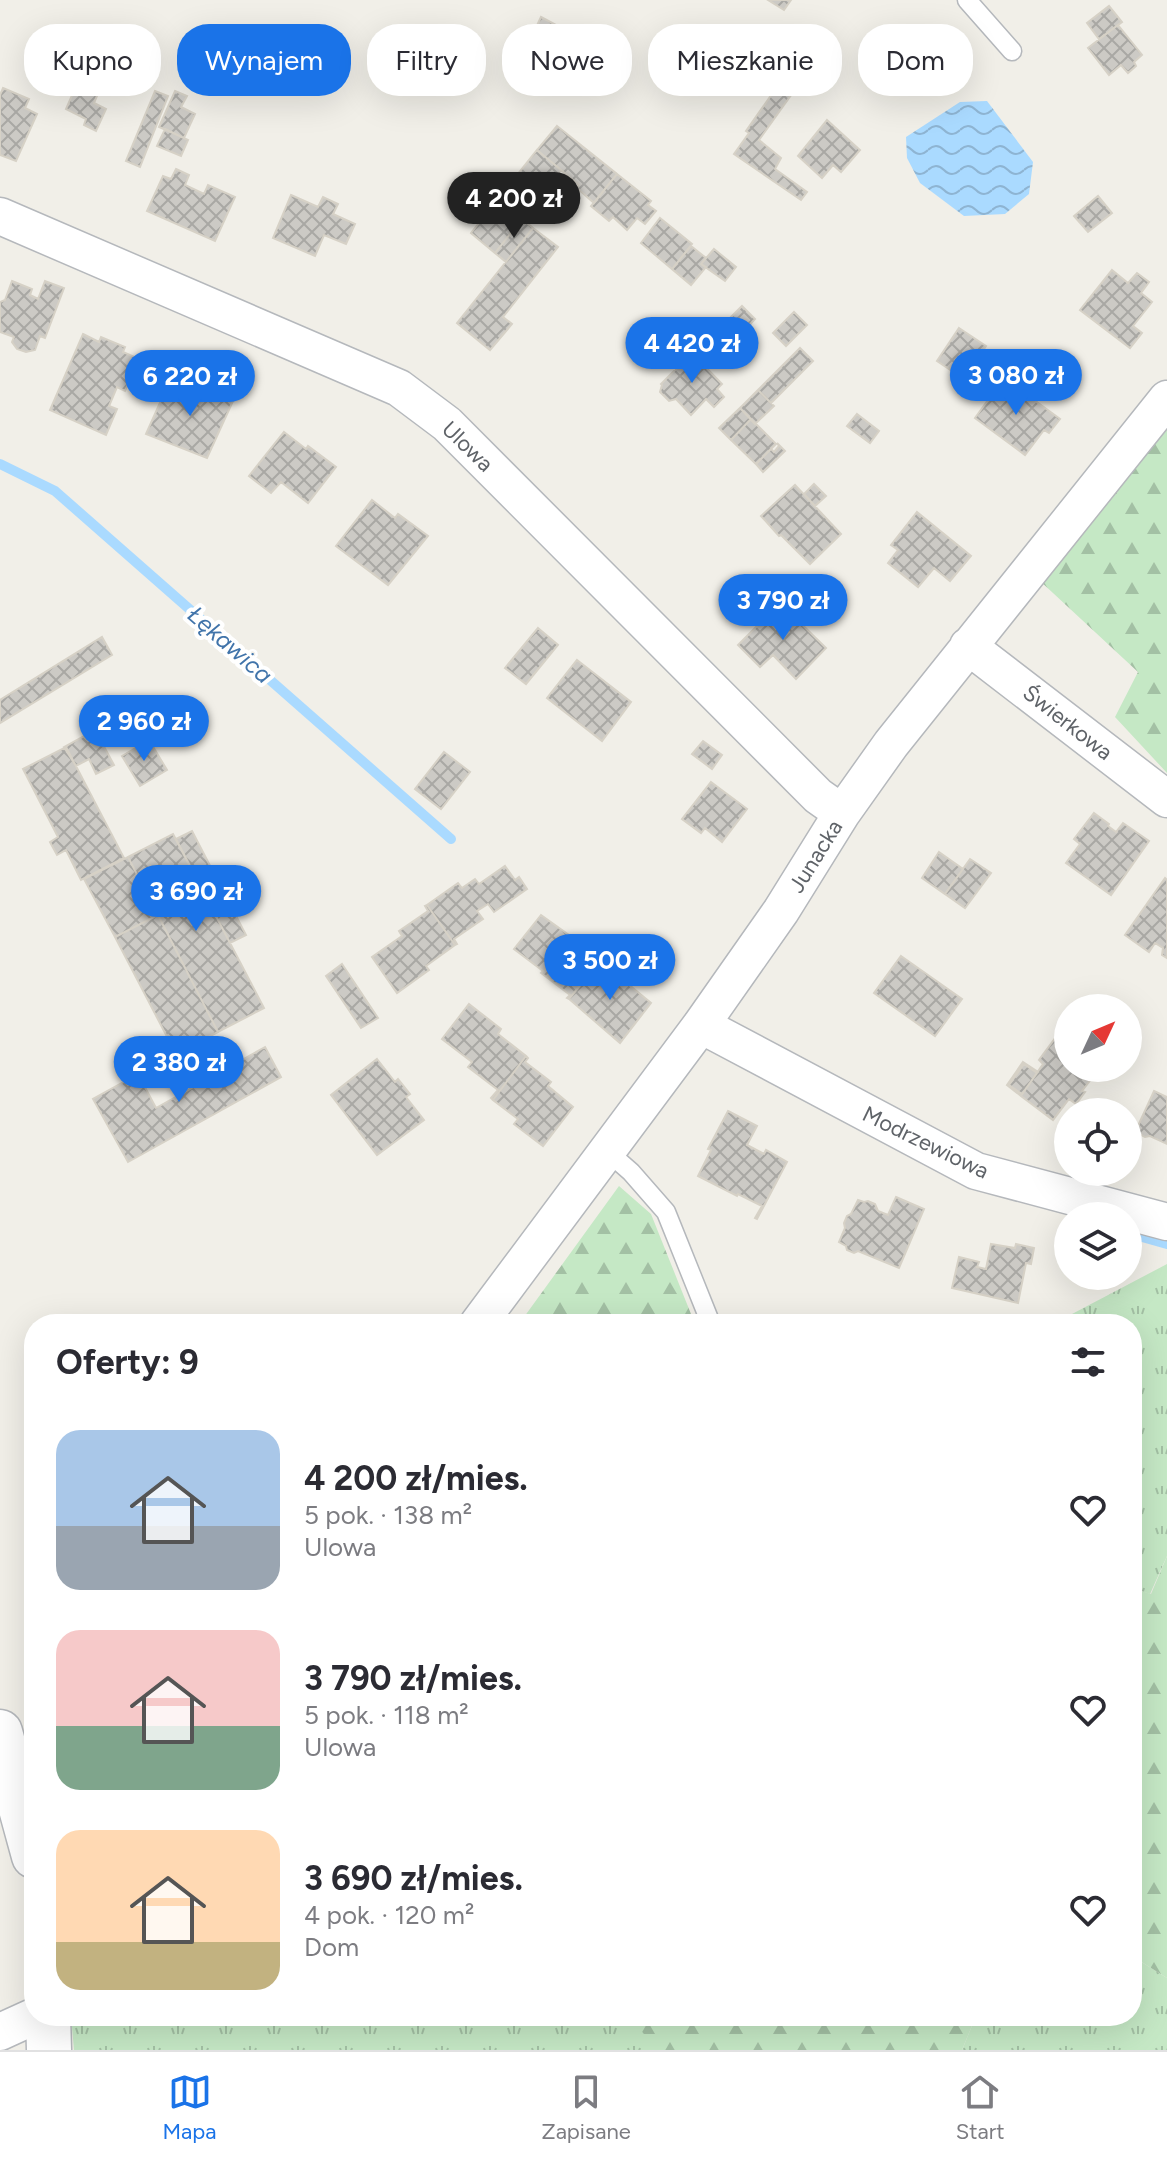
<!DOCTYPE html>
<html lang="pl">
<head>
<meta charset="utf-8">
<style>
  body { margin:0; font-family:Figtree,sans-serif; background:#f2f2f3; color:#2b2b33; height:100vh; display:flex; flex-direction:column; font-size:30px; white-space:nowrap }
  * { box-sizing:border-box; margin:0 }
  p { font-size:26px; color:#7c7c81 }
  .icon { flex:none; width:44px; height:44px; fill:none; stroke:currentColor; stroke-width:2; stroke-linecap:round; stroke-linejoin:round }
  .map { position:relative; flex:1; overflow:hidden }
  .drawer { position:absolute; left:24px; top:1314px; width:1118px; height:712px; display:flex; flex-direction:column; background:#fff; border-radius:32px; box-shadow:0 8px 32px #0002 }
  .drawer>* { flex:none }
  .top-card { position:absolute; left:24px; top:24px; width:1120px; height:72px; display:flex; gap:16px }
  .needle { width:52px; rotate:46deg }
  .buttons { position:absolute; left:1054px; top:994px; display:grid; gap:16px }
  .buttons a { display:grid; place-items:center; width:88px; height:88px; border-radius:50%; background:#fff; box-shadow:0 8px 32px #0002; font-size:40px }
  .price { position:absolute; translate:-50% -68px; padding:0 18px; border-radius:28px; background:#1a73e8; color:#fff; font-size:26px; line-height:52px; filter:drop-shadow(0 2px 4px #0008) }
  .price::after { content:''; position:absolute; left:50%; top:48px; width:24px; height:18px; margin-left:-12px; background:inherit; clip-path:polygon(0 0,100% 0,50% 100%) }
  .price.on { background:#222; color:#fff }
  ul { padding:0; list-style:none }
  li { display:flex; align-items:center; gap:24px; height:200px; padding:0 32px }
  li span { display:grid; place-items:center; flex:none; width:224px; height:160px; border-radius:24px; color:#555 }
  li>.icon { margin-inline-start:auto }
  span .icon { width:96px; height:96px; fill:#fffc; stroke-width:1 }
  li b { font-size:34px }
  h2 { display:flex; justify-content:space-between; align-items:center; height:96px; padding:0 32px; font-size:34px }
  .chip { padding:0 28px; border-radius:32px; background:#fff; box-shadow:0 8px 32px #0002; font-size:28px; line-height:72px }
  .chip.on { background:#1a73e8; color:#fff }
  .tab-bar { display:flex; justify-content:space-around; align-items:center; height:112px; border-top:2px solid #e1e1e2; background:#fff; font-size:22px; color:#7c7c81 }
  .tab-bar a { display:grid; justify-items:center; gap:4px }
  .tab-bar .on { color:#1a73e8 }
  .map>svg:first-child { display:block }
  .grass { fill:url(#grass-tufts) }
  .forest { fill:url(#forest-firs) }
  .water { fill:url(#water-waves) }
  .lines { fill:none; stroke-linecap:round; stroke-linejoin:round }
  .stream { stroke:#aadaff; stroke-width:10 }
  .building { fill:url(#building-cross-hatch); stroke:#d6d1c6; stroke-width:2 }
  .service-casing { stroke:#b5b8bc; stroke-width:21 }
  .minor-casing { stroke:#b5b8bc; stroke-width:39 }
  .tertiary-casing { stroke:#b5b8bc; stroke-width:47 }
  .service { stroke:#fff; stroke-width:18 }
  .minor { stroke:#fff; stroke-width:36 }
  .tertiary { stroke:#fff; stroke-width:44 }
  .labels { text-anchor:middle; stroke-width:8; stroke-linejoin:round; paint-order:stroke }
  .street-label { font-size:22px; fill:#5f6368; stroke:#fff }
  .water-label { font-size:24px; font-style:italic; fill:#4174aa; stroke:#fff }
</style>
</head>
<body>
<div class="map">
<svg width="1167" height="2050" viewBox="0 0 1167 2050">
  <defs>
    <pattern id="grass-tufts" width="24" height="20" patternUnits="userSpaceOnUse" patternTransform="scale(2)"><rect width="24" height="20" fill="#c5e8c5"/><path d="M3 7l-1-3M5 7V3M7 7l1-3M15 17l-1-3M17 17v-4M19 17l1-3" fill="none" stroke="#a3c0a4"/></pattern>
    <pattern id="forest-firs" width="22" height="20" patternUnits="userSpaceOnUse" patternTransform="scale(2)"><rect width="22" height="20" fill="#c5e8c5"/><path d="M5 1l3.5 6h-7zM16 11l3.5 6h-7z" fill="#a3c0a4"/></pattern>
    <pattern id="water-waves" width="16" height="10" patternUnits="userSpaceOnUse" patternTransform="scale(2)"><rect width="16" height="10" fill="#aadaff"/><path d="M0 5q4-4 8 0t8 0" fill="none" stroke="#8eb4d2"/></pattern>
    <pattern id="building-cross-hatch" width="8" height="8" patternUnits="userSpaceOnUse" patternTransform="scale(2)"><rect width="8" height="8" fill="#cccac5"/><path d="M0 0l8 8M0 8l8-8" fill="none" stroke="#a9a8a4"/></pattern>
  </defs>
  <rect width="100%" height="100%" fill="#f1efe8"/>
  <path class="grass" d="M1167,1264V1556L1150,1594L1132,1588V1324H1053Z
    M1132,1956L1167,1978V2050H962L976,2016H1132Z
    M71,2016H638L659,2050H74Z"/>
  <path class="forest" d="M1167,428V773L1115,717L1138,672L1039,580Z
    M619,1186L651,1214L695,1324H519Z
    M1167,1556V1978L1132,1956V1588L1151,1594Z
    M635,2016H976L962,2050H656L634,2021Z"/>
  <path class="water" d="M987,101L1033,162L1029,194L1005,214L964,216L920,183L907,158L906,137L960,102Z"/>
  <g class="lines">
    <path class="stream" d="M0,464L55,491L451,839
      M1128,1233L1167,1244"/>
  </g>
  <path class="building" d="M768,0H791L784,10Z
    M1109,6L1122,22L1099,39L1087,23Z
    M541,17L556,25L553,31L569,39L555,66L539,57L533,70L519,64Z
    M1118,25L1142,55L1134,62L1136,66L1128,73L1121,65L1109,75L1088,48Z
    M83,70L104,79L94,103L106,109L96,131L84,125L86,119L66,109Z
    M786,74L799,84L759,140L781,158L775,169L807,192L801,200L734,154L749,133L746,131Z
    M3,88L29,99L25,108L37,114L16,161L0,155V95Z
    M155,91L168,96L140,167L126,161Z
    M175,91L187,96L181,107L195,114L184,138L159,127Z
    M827,120L860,150L841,172L833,165L822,178L798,156Z
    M557,126L617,174L594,203L577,188L579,185L537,150Z
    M165,129L188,140L181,156L157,146Z
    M537,150L561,170L495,253L471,233Z
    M176,169L189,175L185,185L204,194L208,185L235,197L215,241L147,211L163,176L171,179Z
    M617,174L651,201L648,205L656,211L645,224L637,218L627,230L613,217L609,221L591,206Z
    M291,195L318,207L323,197L338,204L333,214L355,224L346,244L324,235L315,256L273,238Z
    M1098,196L1112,213L1088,232L1074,216Z
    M660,218L692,244L672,269L641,243Z
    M522,219L533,228L506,262L495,253Z
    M533,228L558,247L503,317L512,324L490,350L457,323Z
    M691,246L706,258L701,264L706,267L691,285L672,269Z
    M714,249L736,267L725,281L701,264Z
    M1112,270L1128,283L1137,273L1149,282L1141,293L1152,302L1133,326L1142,333L1130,348L1080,310Z
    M12,281L32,289L30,295L38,299L45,281L64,288L45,338L40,336L35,350L26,352L17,349L12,342L14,337L0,332V302L5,300Z
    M742,306L755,319L741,334L727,321Z
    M794,312L807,325L786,346L773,333Z
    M959,328L986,346L964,379L937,361Z
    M83,334L99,342L101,337L125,347L123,352L139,359L125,391L117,387L109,406L117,409L106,435L50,410Z
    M680,339L693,353L676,369L663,356Z
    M800,348L813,361L771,403L758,390Z
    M692,353L722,384L717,389L724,397L714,407L706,399L691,415L676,399L669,401L660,392L662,385L661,384Z
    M171,378L198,390L199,386L233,401L207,458L146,434Z
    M1004,378L1060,419L1049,433L1044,430L1025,455L975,418Z
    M758,390L774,406L755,424L740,408Z
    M740,408L751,419L731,440L719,428Z
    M857,414L879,431L870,443L847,426Z
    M751,419L776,444L756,464L731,440Z
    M284,432L306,449L308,446L336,467L308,503L281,482L271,493L249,476Z
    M777,443L785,451L763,472L756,464L771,449L774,452L779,446Z
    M814,484L826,496L815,506L804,494Z
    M795,485L841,534L810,564L781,535L779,536L761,516Z
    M372,500L395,518L398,514L428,536L388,585L336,546Z
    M917,512L971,556L950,581L934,568L918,587L888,563L898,550L891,545Z
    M780,603L826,648L796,679L773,655L760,667L738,645Z
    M538,628L558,645L526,684L505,668Z
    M102,637L112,655L0,723V700Z
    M577,660L631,702L602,741L547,698Z
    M95,730L114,765L96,774L89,759L76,766L64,747Z
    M149,740L167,770L140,786L122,756Z
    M703,741L722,755L712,769L692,754Z
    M66,747L124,858L81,880L66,850L57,855L50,842L58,837L23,769Z
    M444,752L470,772L441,809L415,789Z
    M711,782L747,809L722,842L705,828L701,833L682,819Z
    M1094,813L1109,824L1108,826L1116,832L1123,823L1149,841L1111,895L1066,863L1080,844L1074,839Z
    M192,831L246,935L230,943L176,839Z
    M173,834L264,1008L218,1032L128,857Z
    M939,852L963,869L945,894L922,878Z
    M128,857L158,915L115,937L84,879Z
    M970,859L991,873L965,908L945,894Z
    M505,866L515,880L519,877L527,889L494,912L488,904L477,911L483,919L454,939L457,944L455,945L427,905L458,883L462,888L475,879L479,884Z
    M1165,878L1167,880V958L1162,955L1163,948L1155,943L1149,952L1125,935Z
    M427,905L455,945L426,966L429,970L397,993L372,957L402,936L399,931L428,911L425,906Z
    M158,915L218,1032L176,1054L115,937Z
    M541,915L573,938L571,940L597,961L598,959L600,961L569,999L567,998L570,995L541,973L543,971L514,949Z
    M901,956L962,999L935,1036L874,993Z
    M600,961L651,1003L620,1043L569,999Z
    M342,964L378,1018L361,1028L326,976Z
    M469,1004L501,1029L498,1034L526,1056L493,1100L491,1098L498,1090L468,1067L472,1062L442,1039Z
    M1056,1037L1068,1046V1068L1099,1069L1082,1091L1085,1092L1076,1104L1069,1099L1053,1120L1021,1096L1043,1064L1039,1060Z
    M265,1047L281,1077L128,1162L93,1099L138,1074L156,1108Z
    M526,1056L528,1058L525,1062L551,1082L548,1086L573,1107L543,1146L514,1124L518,1119L493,1100Z
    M377,1059L395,1082L398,1079L410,1094L406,1097L424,1120L377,1155L331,1095Z
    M1023,1062L1038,1072L1037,1073L1024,1064L1009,1085L1022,1094L1021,1096L1007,1085Z
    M1024,1064L1037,1073L1022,1094L1009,1085Z
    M1154,1091L1167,1097V1144L1150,1136L1145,1137L1137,1133V1128Z
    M728,1111L757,1126L747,1145L764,1154L766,1150L787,1162L757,1219L755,1218L762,1206L738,1194L737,1196L698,1176L711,1150L708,1149Z
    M896,1197L924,1209L899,1268L858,1251L854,1253L847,1250L846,1246L839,1242L845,1228L844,1223L847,1216L851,1214L858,1200L864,1202L868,1201L875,1204L878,1211L888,1215Z
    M991,1244L1015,1248L1016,1244L1034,1248L1031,1264L1026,1263L1018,1303L952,1288L959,1257L979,1262L977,1267L986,1269Z"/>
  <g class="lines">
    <g class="service-casing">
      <path id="service" d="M967,0L1012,51
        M607,1151L631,1172L666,1212L711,1324"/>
    </g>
    <g class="minor-casing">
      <path id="minor" d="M0,216L399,388L447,424L818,796L842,813
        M968,646L1167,799
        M701,1025L976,1171L1167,1222
        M478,1324L701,1025L781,911L842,813L891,744L1167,399
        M0,2032L35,2016"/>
    </g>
    <g class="tertiary-casing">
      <path id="tertiary" d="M0,1732L34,1856
        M48,2016L49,2050"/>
    </g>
    <use href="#service" class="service"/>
    <use href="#minor" class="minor"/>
    <use href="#tertiary" class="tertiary"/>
  </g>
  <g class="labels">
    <g class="street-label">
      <text transform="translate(468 446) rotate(44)" y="8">Ulowa</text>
      <text transform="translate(1068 722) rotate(38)" y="8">Świerkowa</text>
      <text transform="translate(815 856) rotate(-58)" y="8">Junacka</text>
      <text transform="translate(926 1142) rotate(26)" y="8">Modrzewiowa</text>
    </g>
    <g class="water-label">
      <text transform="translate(230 645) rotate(41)" y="8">Łękawica</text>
    </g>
  </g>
</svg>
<div class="buttons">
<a><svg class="needle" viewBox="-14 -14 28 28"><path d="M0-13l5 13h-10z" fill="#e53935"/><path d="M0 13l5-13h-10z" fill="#7c7c81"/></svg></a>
<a><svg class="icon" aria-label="locate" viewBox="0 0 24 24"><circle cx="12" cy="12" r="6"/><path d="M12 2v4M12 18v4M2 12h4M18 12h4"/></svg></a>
<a><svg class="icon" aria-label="layers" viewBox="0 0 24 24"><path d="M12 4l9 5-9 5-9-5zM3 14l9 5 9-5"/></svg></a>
</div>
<b class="price on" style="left:514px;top:240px">4 200 zł</b>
<b class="price" style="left:692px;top:385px">4 420 zł</b>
<b class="price" style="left:1016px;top:417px">3 080 zł</b>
<b class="price" style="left:190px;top:418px">6 220 zł</b>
<b class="price" style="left:783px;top:642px">3 790 zł</b>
<b class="price" style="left:144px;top:763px">2 960 zł</b>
<b class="price" style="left:196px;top:933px">3 690 zł</b>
<b class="price" style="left:610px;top:1002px">3 500 zł</b>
<b class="price" style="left:179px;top:1104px">2 380 zł</b>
<div class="top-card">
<a class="chip">Kupno</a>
<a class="chip on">Wynajem</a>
<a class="chip">Filtry</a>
<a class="chip">Nowe</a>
<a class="chip">Mieszkanie</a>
<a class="chip">Dom</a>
</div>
<section class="drawer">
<h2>Oferty: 9<svg class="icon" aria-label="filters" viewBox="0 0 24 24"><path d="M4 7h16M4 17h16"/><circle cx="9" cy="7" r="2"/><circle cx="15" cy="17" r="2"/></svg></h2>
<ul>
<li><span style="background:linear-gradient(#a9c7e8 60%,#9aa5b1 0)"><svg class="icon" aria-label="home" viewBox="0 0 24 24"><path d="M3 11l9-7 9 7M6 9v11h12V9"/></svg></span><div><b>4 200 zł/mies.</b><p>5 pok. · 138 m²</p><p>Ulowa</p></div><svg class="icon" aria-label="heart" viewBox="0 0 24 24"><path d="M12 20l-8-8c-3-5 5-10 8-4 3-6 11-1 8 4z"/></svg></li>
<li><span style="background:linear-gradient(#f6c9c9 60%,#7fa58c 0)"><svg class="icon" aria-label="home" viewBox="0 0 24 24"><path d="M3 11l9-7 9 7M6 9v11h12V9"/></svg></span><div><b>3 790 zł/mies.</b><p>5 pok. · 118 m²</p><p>Ulowa</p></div><svg class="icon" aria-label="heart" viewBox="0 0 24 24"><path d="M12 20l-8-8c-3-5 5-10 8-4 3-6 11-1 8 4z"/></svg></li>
<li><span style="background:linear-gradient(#ffd9b3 70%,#c2b280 0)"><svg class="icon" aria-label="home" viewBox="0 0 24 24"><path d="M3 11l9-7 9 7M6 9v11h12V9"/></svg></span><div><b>3 690 zł/mies.</b><p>4 pok. · 120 m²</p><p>Dom</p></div><svg class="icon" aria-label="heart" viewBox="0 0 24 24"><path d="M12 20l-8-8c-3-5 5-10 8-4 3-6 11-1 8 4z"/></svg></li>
</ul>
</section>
</div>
<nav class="tab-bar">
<a class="on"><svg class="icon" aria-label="map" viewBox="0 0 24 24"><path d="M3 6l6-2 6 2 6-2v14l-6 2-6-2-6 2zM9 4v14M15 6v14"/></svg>Mapa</a>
<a><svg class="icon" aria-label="saved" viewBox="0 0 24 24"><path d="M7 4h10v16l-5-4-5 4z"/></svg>Zapisane</a>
<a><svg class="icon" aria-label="home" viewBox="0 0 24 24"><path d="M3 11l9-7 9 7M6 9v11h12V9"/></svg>Start</a>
</nav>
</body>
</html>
